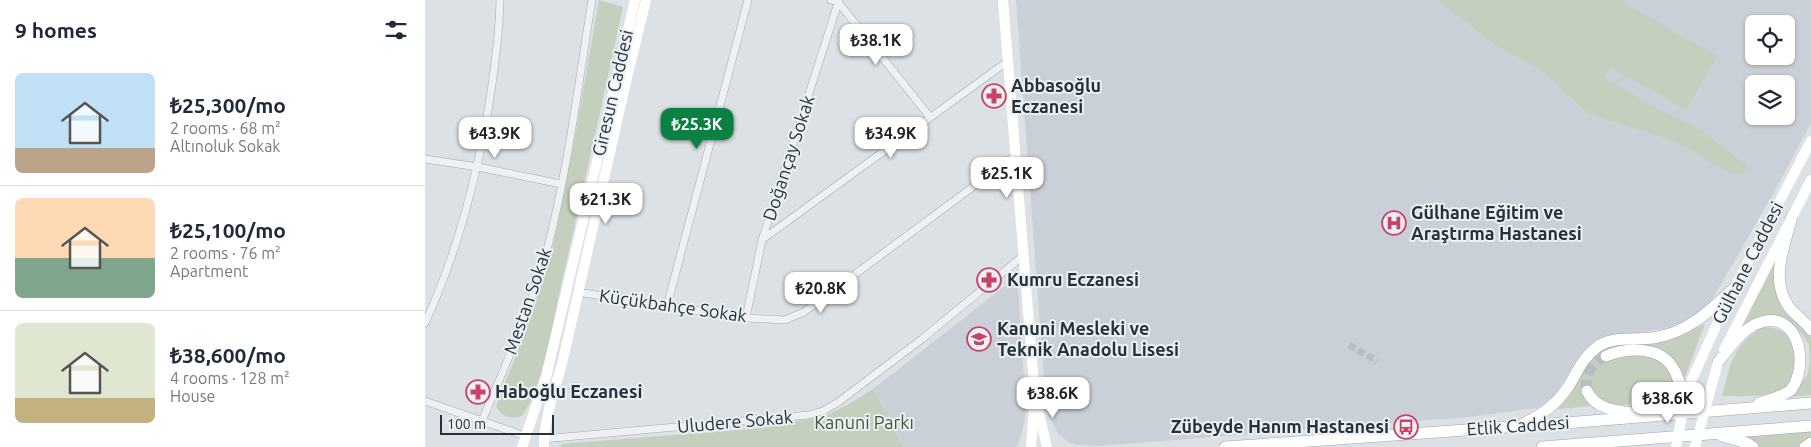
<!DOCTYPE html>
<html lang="en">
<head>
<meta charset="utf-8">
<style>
  body { margin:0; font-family:Ubuntu,sans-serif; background:#f2f2f3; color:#1f2937; height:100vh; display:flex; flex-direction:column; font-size:19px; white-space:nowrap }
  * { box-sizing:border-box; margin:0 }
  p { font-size:16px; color:#747a83 }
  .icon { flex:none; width:28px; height:28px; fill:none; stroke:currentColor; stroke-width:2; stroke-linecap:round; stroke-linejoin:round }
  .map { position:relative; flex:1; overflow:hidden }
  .sheet { display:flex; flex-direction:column; background:#fff; width:425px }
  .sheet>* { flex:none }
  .tools { position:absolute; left:1320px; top:15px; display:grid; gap:10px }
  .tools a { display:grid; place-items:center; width:50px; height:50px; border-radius:8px; background:#fff; box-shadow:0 1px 4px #0004; font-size:25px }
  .scale { position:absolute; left:15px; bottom:12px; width:114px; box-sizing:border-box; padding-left:5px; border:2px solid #26313b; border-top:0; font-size:14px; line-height:18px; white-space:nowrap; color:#26313b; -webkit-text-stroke:4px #ebf0f3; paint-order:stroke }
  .price { position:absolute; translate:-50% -42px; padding:0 11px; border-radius:10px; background:#fff; color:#222; font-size:16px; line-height:32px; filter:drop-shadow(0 1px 2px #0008) }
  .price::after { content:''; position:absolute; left:50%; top:30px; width:15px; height:11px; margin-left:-8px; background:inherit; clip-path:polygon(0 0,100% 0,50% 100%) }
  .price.on { background:#0b8043; color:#fff }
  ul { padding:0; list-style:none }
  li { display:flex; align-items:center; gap:15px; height:125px; padding:0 15px }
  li+li { border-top:1px solid #e0e1e3 }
  li span { display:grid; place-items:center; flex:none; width:140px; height:100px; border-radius:8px; color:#555 }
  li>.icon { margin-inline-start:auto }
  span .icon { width:60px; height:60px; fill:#fffc; stroke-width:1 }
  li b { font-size:21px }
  h2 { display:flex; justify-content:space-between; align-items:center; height:60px; padding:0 15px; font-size:21px }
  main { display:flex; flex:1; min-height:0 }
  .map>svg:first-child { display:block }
  .built { fill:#cad0d7; fill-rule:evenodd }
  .green { fill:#c4cfbd }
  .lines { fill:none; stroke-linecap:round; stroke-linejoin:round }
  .street-tunnel { stroke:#b8bec4; stroke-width:7; stroke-dasharray:7 3.5; stroke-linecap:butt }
  .primary-tunnel { stroke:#b8bec4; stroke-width:11; stroke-dasharray:11 5.5; stroke-linecap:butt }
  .street-casing { stroke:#a2a9af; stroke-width:8 }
  .primary-casing { stroke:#9ba7b1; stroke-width:12 }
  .street { stroke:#eef1f4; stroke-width:7 }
  .secondary { stroke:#fff; stroke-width:10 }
  .primary { stroke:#fff; stroke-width:11 }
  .secondary-bridge { stroke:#fff; stroke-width:10 }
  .labels { text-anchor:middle; stroke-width:4; stroke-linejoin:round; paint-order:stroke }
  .poi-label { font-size:18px; font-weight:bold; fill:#26313b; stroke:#ebf0f3; text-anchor:start }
  .street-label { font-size:18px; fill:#26313b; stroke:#ebf0f3 }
  .park-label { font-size:18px; fill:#3f5634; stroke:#ebf0f3 }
</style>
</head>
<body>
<main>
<section class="sheet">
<h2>9 homes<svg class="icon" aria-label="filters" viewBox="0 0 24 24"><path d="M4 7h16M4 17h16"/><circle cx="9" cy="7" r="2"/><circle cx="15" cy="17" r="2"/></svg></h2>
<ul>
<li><span style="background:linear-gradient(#bfe0f5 75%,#b9a48a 0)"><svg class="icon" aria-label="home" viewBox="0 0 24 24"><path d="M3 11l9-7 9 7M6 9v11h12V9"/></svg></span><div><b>₺25,300/mo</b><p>2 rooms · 68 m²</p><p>Altınoluk Sokak</p></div></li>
<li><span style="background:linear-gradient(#ffd9b3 60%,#7fa58c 0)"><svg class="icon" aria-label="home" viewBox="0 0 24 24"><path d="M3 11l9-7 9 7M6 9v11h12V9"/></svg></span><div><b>₺25,100/mo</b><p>2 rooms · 76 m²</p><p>Apartment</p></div></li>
<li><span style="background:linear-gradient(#dfe7d0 75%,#c2b280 0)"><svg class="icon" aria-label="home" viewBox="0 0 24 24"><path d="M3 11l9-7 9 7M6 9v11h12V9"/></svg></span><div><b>₺38,600/mo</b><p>4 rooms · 128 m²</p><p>House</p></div></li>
</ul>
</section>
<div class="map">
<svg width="1386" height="447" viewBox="0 0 1386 447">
  <rect width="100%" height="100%" fill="#dce1e6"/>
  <path class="built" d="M591,0H1386V123L1347,196L1288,298L1276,310L1260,321L1238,329L1192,336L1168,345L1153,358L1129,396L1112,408L1043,417L850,432L675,446L651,445L643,442L633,434L624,416L621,406ZM1329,24H1361V56H1329ZM1329,84H1361V116H1329Z
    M580,286L593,288L601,412L597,432L592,447H478L448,389Z"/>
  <path class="green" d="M174,0L198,7C178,100 157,193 136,286C128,321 118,388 97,416C86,419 76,417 71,406L104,323L126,256L148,148Z
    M1013,0H1201L1198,2L1292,56L1261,110L1185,67L1179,78L1240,113L1271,126L1321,165L1324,170L1311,174L1297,169L1266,150L1240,138L1163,113L1115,69L1070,45Z
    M1357,246C1350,273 1343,293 1364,315C1371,323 1380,329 1386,338V395L1363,397L1382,376L1385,363L1384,345L1377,334L1369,326L1332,319L1317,325Z
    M1280,324L1258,382C1255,375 1252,367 1247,361C1231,341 1201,346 1180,353L1183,359C1198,349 1229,350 1242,365C1251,375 1250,390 1247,402L1187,406L1173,400L1165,390L1160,392L1165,406L1133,409C1139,401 1146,393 1151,384C1162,363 1167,352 1191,345L1246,340Z
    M1338,327L1349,328L1363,333L1375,356C1373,363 1371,377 1366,383C1353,399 1317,396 1297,396C1306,363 1307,346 1338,327Z
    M448,389L478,447H134L137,444L148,443L338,428L402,415L424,404Z
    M1386,431V436L1373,447H1333L1316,435Z"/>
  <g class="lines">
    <path class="street-tunnel" d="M924,345L952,361"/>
    <path class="primary-tunnel" d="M1162,391C1159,375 1166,362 1181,356"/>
    <g class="street-casing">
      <path id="street" d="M406,0L413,2L505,117
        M0,159L53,167L136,184
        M338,239L583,61
        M152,292L321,318L360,320L379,312L591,155
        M242,306L323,0
        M321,318L337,240L414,0
        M0,323C30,259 48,191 61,122C68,82 74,41 75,0
        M0,401L100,436
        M57,421C80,366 105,311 121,254C143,171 153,85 167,0
        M118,439L384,415L398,411L412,403L497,339L599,255"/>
    </g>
    <g class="primary-casing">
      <path id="primary" d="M1367,216C1360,245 1344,280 1364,307C1371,316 1380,321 1386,330
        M1181,356C1202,347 1235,346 1248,368C1255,379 1257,393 1259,405
        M1293,362C1303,350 1316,331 1331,324C1372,306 1386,363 1366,390C1357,397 1344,400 1334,403
        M1162,391C1170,409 1191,411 1209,413
        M1099,423C1117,415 1132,404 1143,387C1152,373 1157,358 1172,347C1187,336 1210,340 1228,338C1263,333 1286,310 1311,286
        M1297,436L1322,443L1328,447
        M800,447L1153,422L1386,403
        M1117,447L1386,426
        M1380,447L1386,443"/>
    </g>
    <use href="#street" class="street"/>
    <path class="secondary" d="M578,0L610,397L622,447
      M1299,350L1386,180
      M1260,403L1263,388L1301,304L1386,141
      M97,447L121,377L210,0
      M119,447C118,423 130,387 137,364L201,82L221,0
      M606,447L609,407"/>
    <use href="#primary" class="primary"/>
    <path class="secondary-bridge" d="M1251,447L1259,405
      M1270,447L1293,362"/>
  </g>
  <defs>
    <g id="pharmacy-ring" transform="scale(1.25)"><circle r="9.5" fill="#ebf0f3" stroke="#c94269" stroke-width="1.5"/><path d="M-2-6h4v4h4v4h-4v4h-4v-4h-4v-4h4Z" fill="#c94269"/></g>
    <g id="hospital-ring" transform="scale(1.25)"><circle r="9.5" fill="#ebf0f3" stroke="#c94269" stroke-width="1.5"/><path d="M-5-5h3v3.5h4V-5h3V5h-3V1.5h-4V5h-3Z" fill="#c94269"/></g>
    <g id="school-ring" transform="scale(1.25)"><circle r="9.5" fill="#ebf0f3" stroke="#c94269" stroke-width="1.5"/><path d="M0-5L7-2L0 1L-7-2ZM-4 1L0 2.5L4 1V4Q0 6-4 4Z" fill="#c94269"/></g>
    <g id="bus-ring" transform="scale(1.25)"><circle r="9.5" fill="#ebf0f3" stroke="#c94269" stroke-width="1.5"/><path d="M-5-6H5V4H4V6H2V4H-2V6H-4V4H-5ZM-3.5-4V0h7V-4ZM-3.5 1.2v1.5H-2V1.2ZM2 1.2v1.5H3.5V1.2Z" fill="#c94269"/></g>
  </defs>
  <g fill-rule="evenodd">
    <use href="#pharmacy-ring" x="569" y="96"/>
    <use href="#hospital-ring" x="969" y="223"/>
    <use href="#pharmacy-ring" x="564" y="280"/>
    <use href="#school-ring" x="554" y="339"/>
    <use href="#pharmacy-ring" x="53" y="392"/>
    <use href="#bus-ring" x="981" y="427"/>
  </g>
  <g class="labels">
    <g class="poi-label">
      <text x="586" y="92">Abbasoğlu<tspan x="586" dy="21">Eczanesi</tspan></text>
      <text x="986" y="219">Gülhane Eğitim ve<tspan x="986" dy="21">Araştırma Hastanesi</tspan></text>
      <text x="582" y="286">Kumru Eczanesi</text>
      <text x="572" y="335">Kanuni Mesleki ve<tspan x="572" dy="21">Teknik Anadolu Lisesi</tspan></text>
      <text x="70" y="398">Haboğlu Eczanesi</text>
      <text x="964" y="433" text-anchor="end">Zübeyde Hanım Hastanesi</text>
    </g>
    <g class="street-label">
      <text transform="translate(188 93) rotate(-77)" y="6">Giresun Caddesi</text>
      <text transform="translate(364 158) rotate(-72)" y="6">Doğançay Sokak</text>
      <text transform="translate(1323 263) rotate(-63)" y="6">Gülhane Caddesi</text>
      <text transform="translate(103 301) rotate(-71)" y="6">Mestan Sokak</text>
      <text transform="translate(248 306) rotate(8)" y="6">Küçükbahçe Sokak</text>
      <text transform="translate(310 422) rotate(-5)" y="6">Uludere Sokak</text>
      <text transform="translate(1093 426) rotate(-4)" y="6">Etlik Caddesi</text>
    </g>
    <g class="park-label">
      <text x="439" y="429">Kanuni Parkı</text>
    </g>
  </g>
</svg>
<div class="tools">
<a><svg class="icon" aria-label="locate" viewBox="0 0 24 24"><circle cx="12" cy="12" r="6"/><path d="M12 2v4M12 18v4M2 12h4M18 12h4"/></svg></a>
<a><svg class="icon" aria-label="layers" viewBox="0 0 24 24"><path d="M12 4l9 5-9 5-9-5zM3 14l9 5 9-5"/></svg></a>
</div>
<div class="scale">100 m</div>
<b class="price" style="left:451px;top:66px">₺38.1K</b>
<b class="price on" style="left:272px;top:150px">₺25.3K</b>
<b class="price" style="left:70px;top:159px">₺43.9K</b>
<b class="price" style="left:466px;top:159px">₺34.9K</b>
<b class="price" style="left:582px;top:199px">₺25.1K</b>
<b class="price" style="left:181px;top:225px">₺21.3K</b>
<b class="price" style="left:396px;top:314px">₺20.8K</b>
<b class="price" style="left:628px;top:419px">₺38.6K</b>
<b class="price" style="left:1243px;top:424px">₺38.6K</b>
</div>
</main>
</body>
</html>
